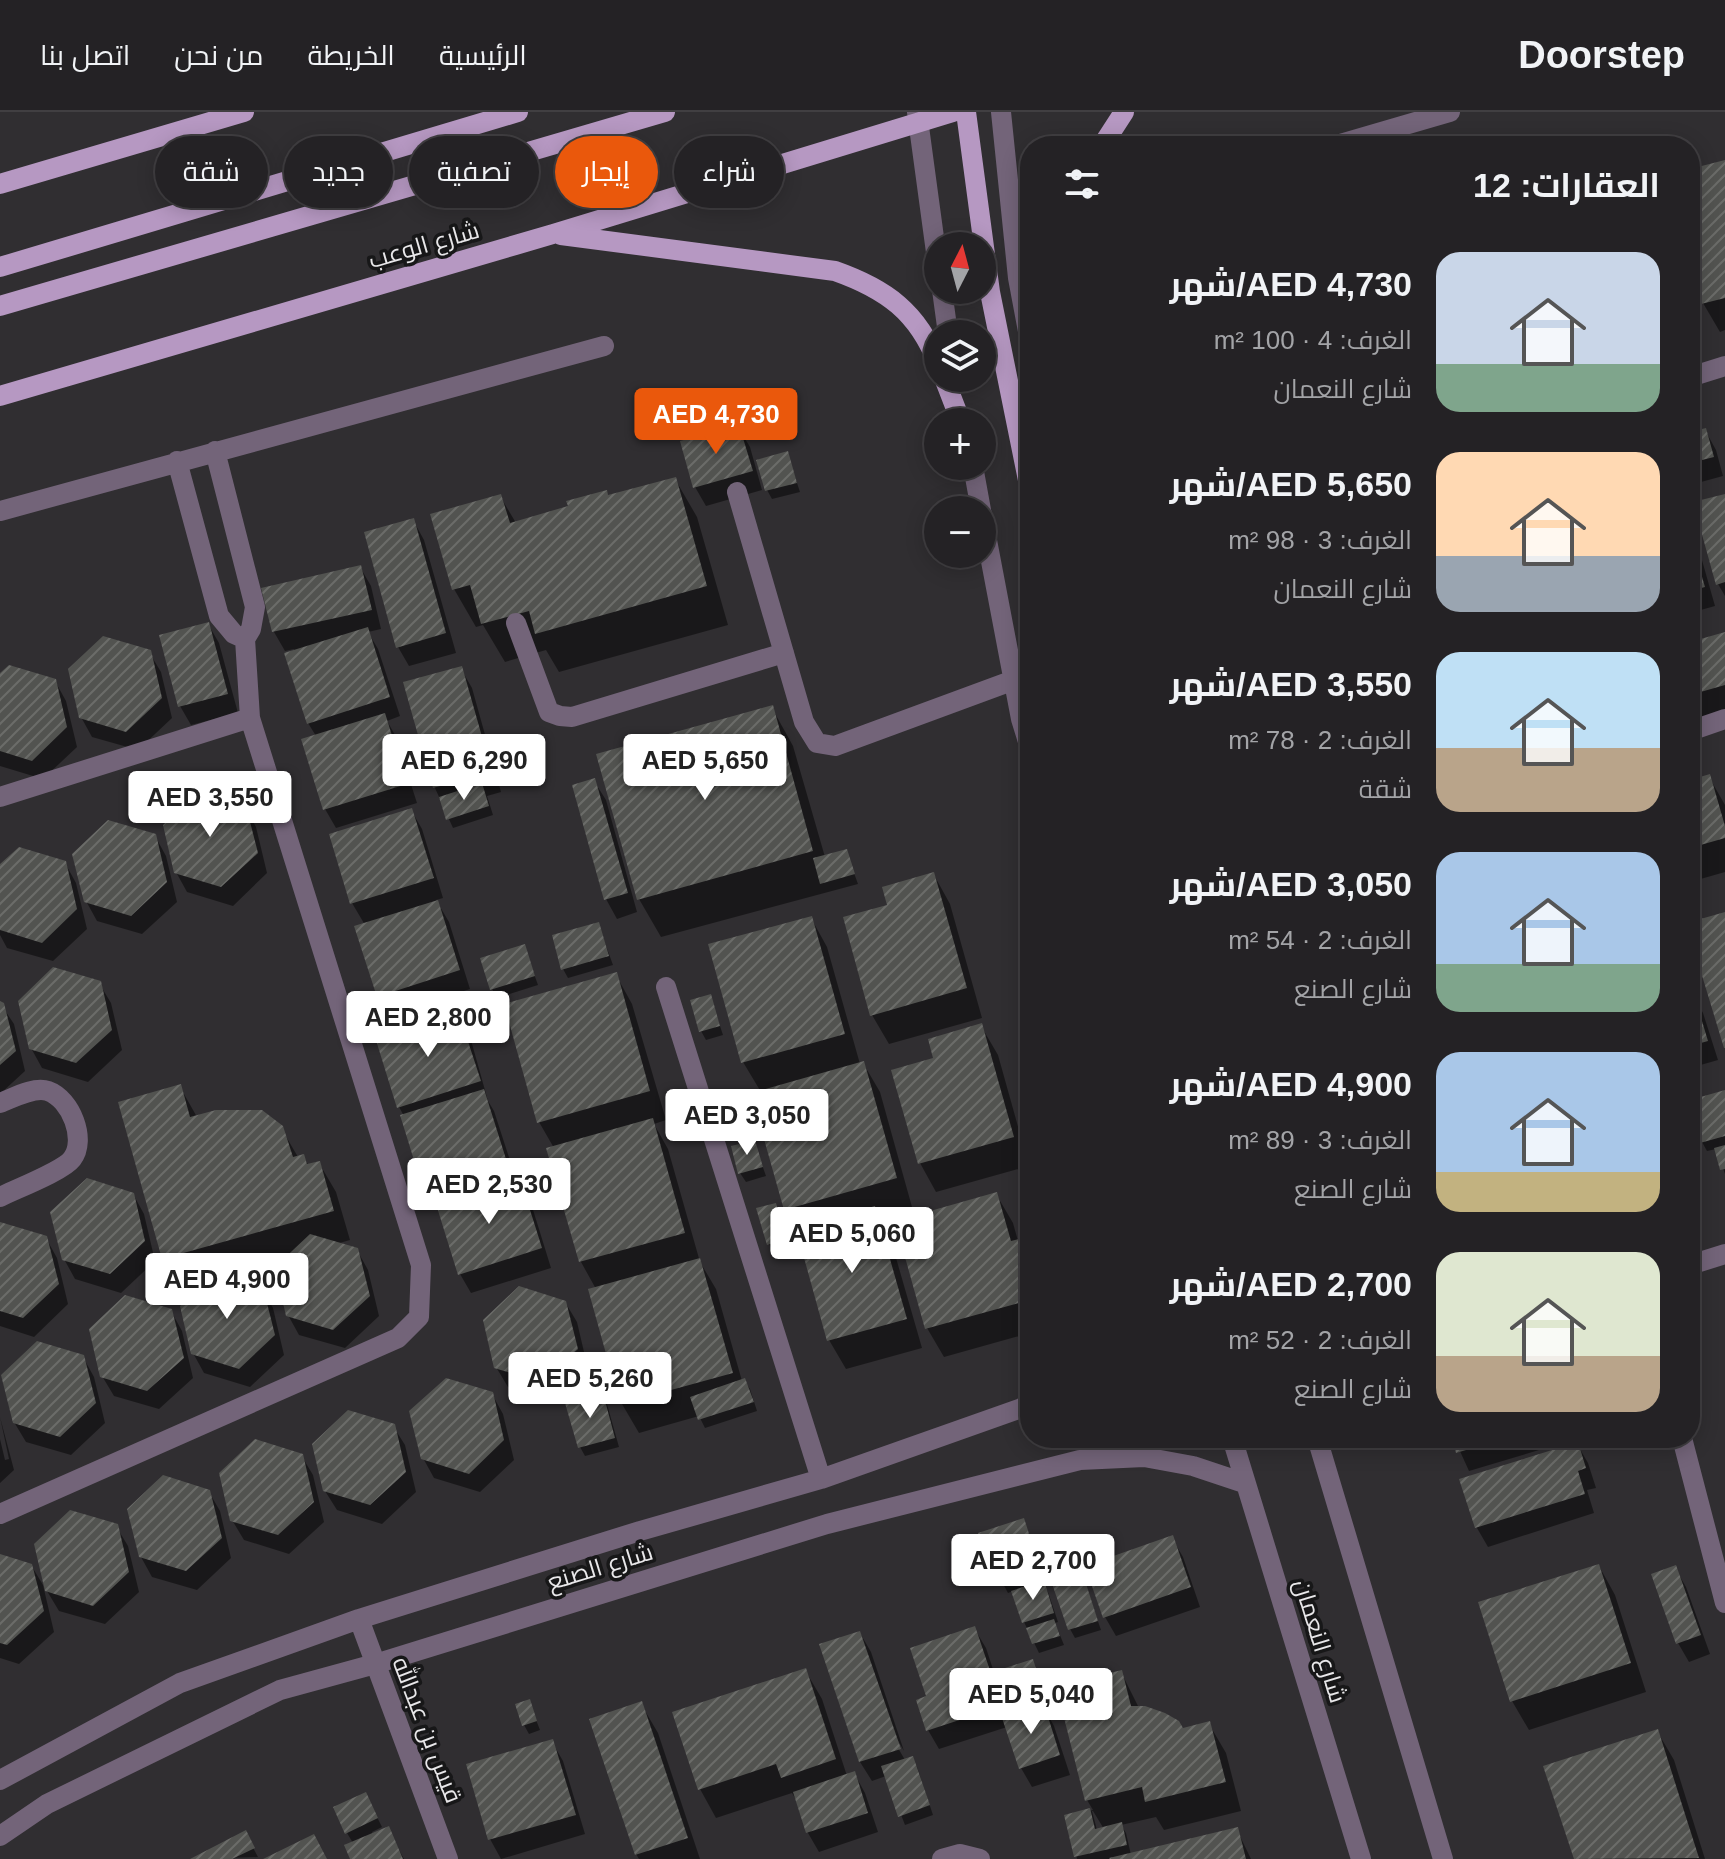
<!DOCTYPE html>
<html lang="ar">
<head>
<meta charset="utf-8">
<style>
  body { margin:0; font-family:Helvetica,Cairo,sans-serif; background:#2c2a2d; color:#f1f3f6; direction:rtl; height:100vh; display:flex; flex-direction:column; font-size:30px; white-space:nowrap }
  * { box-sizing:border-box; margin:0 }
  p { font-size:26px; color:#a3a4a7 }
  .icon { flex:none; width:44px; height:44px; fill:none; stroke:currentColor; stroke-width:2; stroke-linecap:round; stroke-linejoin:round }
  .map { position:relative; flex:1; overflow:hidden; direction:ltr }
  .side { position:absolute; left:1020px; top:24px; width:680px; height:1312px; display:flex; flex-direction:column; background:#242225; border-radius:32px; box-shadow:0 4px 20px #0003,0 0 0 2px #413f42; direction:rtl }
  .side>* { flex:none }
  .hud { position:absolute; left:24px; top:24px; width:760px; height:72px; direction:rtl; display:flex; gap:16px }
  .needle { width:52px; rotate:6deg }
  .buttons { position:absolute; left:924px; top:120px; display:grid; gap:16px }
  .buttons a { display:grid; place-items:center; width:72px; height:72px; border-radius:50%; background:#242225; box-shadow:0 4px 20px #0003,0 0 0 2px #413f42; font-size:40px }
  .price { position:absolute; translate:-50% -68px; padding:0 18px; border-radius:8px; background:#fff; color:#222; font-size:26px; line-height:52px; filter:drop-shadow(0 2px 4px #0008) }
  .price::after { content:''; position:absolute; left:50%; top:48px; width:24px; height:18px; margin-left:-12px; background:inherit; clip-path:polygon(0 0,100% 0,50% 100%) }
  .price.active { background:#ea580c; color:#fff }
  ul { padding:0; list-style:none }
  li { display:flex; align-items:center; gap:24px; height:200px; padding:0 40px }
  li span { display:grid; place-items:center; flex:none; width:224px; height:160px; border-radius:24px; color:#555 }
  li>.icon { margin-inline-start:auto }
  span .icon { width:96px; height:96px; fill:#fffc; stroke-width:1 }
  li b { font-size:34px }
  h2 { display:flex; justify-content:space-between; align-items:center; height:96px; padding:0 40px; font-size:34px }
  .tag { padding:0 28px; border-radius:36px; background:#242225; box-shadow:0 4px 20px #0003,0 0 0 2px #413f42; font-size:28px; line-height:72px }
  .tag.active { background:#ea580c; color:#fff }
  header { display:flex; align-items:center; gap:48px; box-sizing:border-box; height:112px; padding:0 40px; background:#242225; border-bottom:2px solid #413f42 }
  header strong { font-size:38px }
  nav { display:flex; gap:44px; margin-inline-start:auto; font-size:28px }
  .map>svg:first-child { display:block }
  .shadow { fill:#0007; fill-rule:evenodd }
  .building { fill:url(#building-hatch) }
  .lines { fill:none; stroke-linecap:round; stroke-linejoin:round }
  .minor { stroke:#736479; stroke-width:20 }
  .major { stroke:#b698c2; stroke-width:20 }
  .labels { text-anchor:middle; stroke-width:7; stroke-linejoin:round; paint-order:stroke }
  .street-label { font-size:24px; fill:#e9e8ea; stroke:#171718 }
</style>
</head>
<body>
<header>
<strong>Doorstep</strong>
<nav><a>الرئيسية</a><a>الخريطة</a><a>من نحن</a><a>اتصل بنا</a></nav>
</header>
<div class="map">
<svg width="1725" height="1747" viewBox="0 0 1725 1747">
  <defs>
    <pattern id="building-hatch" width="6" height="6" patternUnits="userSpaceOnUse" patternTransform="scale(2)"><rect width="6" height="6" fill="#525350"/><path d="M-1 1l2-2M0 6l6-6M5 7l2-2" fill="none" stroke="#6b6c69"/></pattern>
  </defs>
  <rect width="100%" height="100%" fill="#302e31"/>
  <path class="shadow" d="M1725,50V218L1720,220L1703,191L1690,142V59Z
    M738,315L750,335L762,378L706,394L695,375Z
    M1705,318L1716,338L1723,364L1690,373V322Z
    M787,341L800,380L772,387L767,378Z
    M675,367L697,405L728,513L559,560L546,538L505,550L483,513L476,515L454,477L500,384L516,411Z
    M1725,384V484L1718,472Z
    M1690,406L1715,494L1690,501Z
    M413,408L424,428L456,541L409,554L398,535Z
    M360,455L371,474L381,517L368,520L378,537L400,604L387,609L395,623L417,691L336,716L325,697L316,624L308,611L294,537L285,539L274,520L264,478Z
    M208,512L219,531L238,601L191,613L180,594Z
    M1725,522V606L1690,616V532Z
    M149,540L161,560L172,606L138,638L92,625L81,605Z
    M461,557L472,576L501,680L487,684L493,703L453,716L435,676L406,572Z
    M0,563L55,569L66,589L77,635L43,667L0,654Z
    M772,596L793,634L825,745L846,739L858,772L661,825L639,787Z
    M1709,665L1725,693V760L1690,770V670Z
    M594,669L606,688L637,800L617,807L606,787Z
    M245,695L256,715L267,761L233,794L187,780L176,760Z
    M411,698L422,717L443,786L436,788L449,810L470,877L389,903L378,884L365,813L352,791Z
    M155,724L166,744L177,790L142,822L97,809L86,789Z
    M65,751L76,771L87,817L53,849L7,836L0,823V755Z
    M934,763L950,792L982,906L889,932L872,903L889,794Z
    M811,806L827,835L860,952L863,951L880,980L912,1095L878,1104L890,1125L922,1236L846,1257L829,1228L802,1125L786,1097L761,980L743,950Z
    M598,812L613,853L568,866L563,857Z
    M524,834L538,873L497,886L492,877Z
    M1690,852L1700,884L1695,886L1703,901L1718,948L1690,956Z
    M616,863L632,892L666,1008L654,1012L668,1037L700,1150L716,1177L742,1269L744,1268L750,1277L757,1299L705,1316L699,1304L639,1321L622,1292L590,1178L596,1177L581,1150L549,1037L554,1036L539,1010Z
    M99,871L111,891L122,938L88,970L42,956L31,936Z
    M710,884L723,923L706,928L701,919Z
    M0,891L14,912L25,959L0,982Z
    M457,902L469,921L488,989L494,999L517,1070L519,1069L530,1088L551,1156L471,1181L460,1162L438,1091L435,1092L424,1073L404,1004L399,995Z
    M981,914L998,943L1029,1054L936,1080L920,1051L936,947Z
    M180,975L197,1005L281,1016L298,1045L303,1044L309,1054L319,1051L336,1080L350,1128L336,1132L357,1138L368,1158L379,1204L345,1236L299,1223L288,1203L289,1145L221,1164L262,1177L273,1196L284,1243L250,1275L204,1261L193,1241L212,1166L181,1175L164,1146Z
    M1725,982V1062L1716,1037L1707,1039L1702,1030L1690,993V990Z
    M754,1030L766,1064L746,1070L740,1061Z
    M133,1082L144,1102L155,1149L121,1181L75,1167L64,1147Z
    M996,1082L1013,1111L1018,1129L1030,1126V1221L944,1245L927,1216Z
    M775,1094L790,1136L774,1141L769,1132Z
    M0,1113L46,1126L57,1146L68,1192L34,1225L0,1214Z
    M565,1190L577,1210L588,1257L553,1289L508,1275L496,1255Z
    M171,1199L182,1219L193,1266L159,1297L114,1284L102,1264Z
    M83,1245L94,1265L105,1311L71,1343L26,1330L14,1310Z
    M492,1282L503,1302L514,1348L480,1380L434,1366L423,1346Z
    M602,1283L607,1292L619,1335L585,1344L580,1335Z
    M0,1305L14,1358L0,1371V1327L5,1348L9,1347Z
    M393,1314L405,1333L416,1380L382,1412L337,1398L325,1379Z
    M1454,1326H1576V1327L1469,1359Z
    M1577,1332L1588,1351L1596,1376L1587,1378L1594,1401L1488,1435L1477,1416L1462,1368Z
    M301,1343L313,1363L324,1410L289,1442L244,1428L232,1408Z
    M209,1380L220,1399L231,1446L197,1478L152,1465L141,1445Z
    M1023,1409L1046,1468L1042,1470L1048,1480L1058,1510L1055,1511L1064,1533L1039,1541L1024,1510L1013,1479L1008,1481L989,1446L981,1422Z
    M116,1414L128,1434L139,1480L105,1512L59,1499L47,1479Z
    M1172,1426L1183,1445L1200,1495L1116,1524L1105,1505Z
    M0,1444L31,1453L43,1473L54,1520L19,1552L0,1546Z
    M1599,1454L1615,1483L1646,1580L1529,1618L1512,1589Z
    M1079,1455L1101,1518L1075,1526L1070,1517Z
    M1675,1456L1686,1475L1710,1542L1689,1550L1678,1531Z
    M974,1516L986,1536L1009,1606L1043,1594L1054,1614L1070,1663L1032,1675L1021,1656L1007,1615L939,1637L928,1618L929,1585Z
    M860,1521L871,1540L904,1639L897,1627L894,1629L905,1648L912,1646L917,1655L933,1703L905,1713L886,1664L872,1669L860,1650L822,1534Z
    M1032,1549L1046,1585L1018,1594L1013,1585Z
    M805,1558L822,1587L847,1664L854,1661L865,1681L878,1720L819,1740L808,1721L800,1694L792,1681L716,1706L700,1677Z
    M1121,1560L1139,1596L1182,1618L1209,1612L1226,1641L1241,1699L1164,1718L1156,1705L1121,1713L1126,1721L1131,1743L1237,1718L1251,1747H1077L1066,1705L1093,1698L1087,1688ZM1092,1699H1093L1104,1717L1097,1718Z
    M529,1590L540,1618L529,1622L524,1613Z
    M641,1592L658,1621L700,1747H639L636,1742Z
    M1657,1619L1674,1648L1705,1747H1576L1546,1655Z
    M552,1630L563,1649L585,1722L501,1747L490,1727L468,1654Z
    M370,1691L382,1715L372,1720L373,1723L388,1717L404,1747H352L353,1731L347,1721Z
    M245,1721L258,1745L196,1747Z"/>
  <path class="building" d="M1725,48V186L1701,192L1690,149V57Z
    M739,313L753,359L693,376L680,329Z
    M1706,316L1714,345L1690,351V320Z
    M788,339L797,371L765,379L756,348Z
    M676,365L707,474L535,522L529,499L481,512L470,473L452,478L430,402L501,382L510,411L568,394L566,389L607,378L608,383Z
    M1725,382V470L1716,473L1693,390Z
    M414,406L446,521L396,536L364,420Z
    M1690,424L1705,475L1690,479Z
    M361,453L372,498L272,520L261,476Z
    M209,510L228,582L178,595L159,523Z
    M368,515L390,585L307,612L284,541Z
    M1725,520V573L1690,583V530Z
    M103,524L151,538L162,586L126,620L79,606L68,557Z
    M9,553L56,567L67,615L32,649L0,639V561Z
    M462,554L492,660L433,676L403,570Z
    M773,593L813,739L637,788L596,642Z
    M385,601L407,672L323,698L301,627Z
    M1710,662L1725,714V726L1690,736V668Z
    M595,666L628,781L604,788L572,673Z
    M482,671L489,694L446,708L439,685Z
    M198,680L246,694L258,741L221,775L174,761L163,713Z
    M412,696L434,766L350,792L329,722Z
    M108,708L156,722L167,770L131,804L84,790L72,742Z
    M19,735L66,749L77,797L42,831L0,818V752Z
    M847,737L855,762L820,772L813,746Z
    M934,760L967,876L870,904L843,805L887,793L882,775Z
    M438,788L460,858L377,885L354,814Z
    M1725,800V936H1724L1690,824V810Z
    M812,804L845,922L741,951L708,832Z
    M599,810L609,844L561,858L552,823Z
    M525,832L535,864L490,878L480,846Z
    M53,855L101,869L112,918L76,951L29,937L18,889Z
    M617,860L650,979L537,1011L504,892Z
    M1693,879L1708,929L1690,934V880Z
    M711,882L720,914L699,920L690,888Z
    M0,889L4,891L16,939L0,953Z
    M458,899L481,969L397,996L375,925Z
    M982,911L1014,1025L918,1052L891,958L933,946L928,927Z
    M864,949L897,1066L784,1098L751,981Z
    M181,972L190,1005L216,998H262L283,1014L293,1045L304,1042L307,1052L320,1049L334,1099L162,1147L118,990Z
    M484,977L506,1047L422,1074L400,1003Z
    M1725,978V1024L1700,1031L1690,1000V988Z
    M653,1006L685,1121L579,1150L546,1036Z
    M755,1028L763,1055L738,1062L731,1034Z
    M1725,1033V1057L1720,1058L1714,1036Z
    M87,1066L134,1081L145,1129L110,1162L62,1148L50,1100Z
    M520,1066L542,1136L458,1163L436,1092Z
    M997,1080L1011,1129L1030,1124V1188L925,1217L895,1109Z
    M776,1091L786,1127L767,1133L756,1096Z
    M875,1094L907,1207L827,1229L798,1124L833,1114L832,1106Z
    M0,1110L47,1124L59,1172L23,1206L0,1199Z
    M310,1122L358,1136L370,1184L333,1218L286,1204L275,1155Z
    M700,1146L733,1261L620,1292L588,1177Z
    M216,1160L263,1175L275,1223L239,1257L191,1242L180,1194Z
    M519,1174L566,1189L578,1237L541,1270L494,1256L483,1208Z
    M125,1183L172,1197L184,1246L147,1279L100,1265L89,1217Z
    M37,1229L84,1243L96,1291L60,1325L13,1311L1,1263Z
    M446,1266L493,1280L504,1328L469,1362L421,1347L409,1299Z
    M745,1266L754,1290L698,1308L690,1285Z
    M603,1281L615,1326L578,1336L565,1291Z
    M348,1298L395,1312L406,1360L370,1393L323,1379L312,1332Z
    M1452,1326H1503V1327L1456,1341Z
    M255,1327L303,1342L314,1390L278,1423L230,1409L219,1361Z
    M1578,1330L1586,1356L1578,1359L1585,1382L1475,1416L1459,1367Z
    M163,1363L210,1378L222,1426L186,1459L139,1445L127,1397Z
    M70,1398L118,1412L129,1460L93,1494L45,1479L34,1432Z
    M1024,1406L1032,1431L987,1446L978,1421Z
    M1173,1423L1191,1475L1103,1506L1085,1454Z
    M1034,1435L1042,1459L1001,1473L992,1450Z
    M0,1442L32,1452L44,1499L7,1533L0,1531Z
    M1599,1452L1631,1551L1510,1590L1478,1490Z
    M1080,1453L1098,1509L1068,1518L1049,1463Z
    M1676,1453L1701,1523L1676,1532L1651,1462Z
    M1044,1468L1054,1501L1022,1511L1011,1479Z
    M1054,1507L1060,1524L1032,1532L1026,1516Z
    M975,1514L1002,1594L926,1619L916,1588L926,1584L910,1536Z
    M860,1519L901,1637L859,1650L819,1532Z
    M1033,1547L1042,1576L1011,1586L1002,1557Z
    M806,1556L836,1647L781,1666L776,1652L698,1678L672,1600Z
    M1122,1558L1131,1594H1145L1165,1601L1179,1609L1183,1616L1210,1609L1226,1670L1145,1690L1142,1675L1085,1689L1056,1574Z
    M530,1587L537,1609L522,1614L515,1592Z
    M642,1589L688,1726L635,1743L589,1607Z
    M1044,1592L1060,1643L1019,1657L1002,1606Z
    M1658,1617L1699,1746L1574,1747L1543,1654Z
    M553,1627L576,1703L488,1728L466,1652Z
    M913,1644L930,1693L898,1705L881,1654Z
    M855,1659L868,1701L806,1721L793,1680Z
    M366,1680L378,1706L345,1722L333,1695Z
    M1090,1696L1095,1717L1122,1710L1127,1733L1074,1745L1064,1703Z
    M389,1714L403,1747H350L344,1733Z
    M1238,1715L1246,1747H1110L1109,1746Z
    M246,1718L255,1736L232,1747H190Z
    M314,1722L327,1747H263Z"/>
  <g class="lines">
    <path class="minor" d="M917,0L938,155
      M1001,0L1018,166L1030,230
      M1333,34L1450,0
      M942,178L948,222
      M1690,265L1725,254
      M177,349L219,504L234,522L245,527
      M973,354L981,398
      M737,380L804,610L817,631L835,634L1014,568
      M0,399L604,234
      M982,402L1021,607L1030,636
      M516,511L549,600L560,604L572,605L784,541
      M1690,619L1725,607
      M0,685L250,606
      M666,875L821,1367
      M0,991C13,986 34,974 48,979C71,987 87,1028 72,1047C63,1059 16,1077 0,1085
      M1690,1153L1725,1142
      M1232,1326L1361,1747
      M1317,1326L1443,1747
      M1682,1326L1725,1491
      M0,1402L398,1226L419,1205L421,1153L250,606L245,527L251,517L255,495L215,339
      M359,1507L448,1747
      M0,1668L180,1571L359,1507L640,1419L821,1367L1030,1293
      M0,1724L47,1692L280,1578L375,1552L827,1412L1080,1348L1144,1345L1193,1354L1244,1371
      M942,1747L960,1742L980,1747"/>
    <path class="major" d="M966,0L990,180L1030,378
      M1102,34L1124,0
      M0,72L244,0
      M561,123L835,159C886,177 918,200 938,252
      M0,155L518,0
      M0,194L665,0
      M944,266L961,310
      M0,284L553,122L953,0"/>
  </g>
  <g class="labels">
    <g class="street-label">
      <text transform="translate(424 133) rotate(-16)" y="8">شارع الوعب</text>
      <text transform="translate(600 1455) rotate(-17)" y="8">شارع الصنع</text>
      <text transform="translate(1320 1529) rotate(73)" y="8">شارع النعمان</text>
      <text transform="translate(427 1618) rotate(69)" y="8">قيس بن عبدالله</text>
    </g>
  </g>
</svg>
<div class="buttons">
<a><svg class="needle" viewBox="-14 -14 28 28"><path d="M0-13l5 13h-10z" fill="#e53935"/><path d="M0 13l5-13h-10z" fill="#a3a4a7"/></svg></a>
<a><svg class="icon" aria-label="layers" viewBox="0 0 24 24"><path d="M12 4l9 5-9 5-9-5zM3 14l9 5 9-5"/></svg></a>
<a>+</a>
<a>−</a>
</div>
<b class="price active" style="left:716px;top:344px">AED 4,730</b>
<b class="price" style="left:464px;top:690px">AED 6,290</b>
<b class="price" style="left:705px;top:690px">AED 5,650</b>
<b class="price" style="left:210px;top:727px">AED 3,550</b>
<b class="price" style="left:428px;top:947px">AED 2,800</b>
<b class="price" style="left:747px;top:1045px">AED 3,050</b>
<b class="price" style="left:489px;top:1114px">AED 2,530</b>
<b class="price" style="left:852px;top:1163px">AED 5,060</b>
<b class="price" style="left:227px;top:1209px">AED 4,900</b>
<b class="price" style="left:590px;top:1308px">AED 5,260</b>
<b class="price" style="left:1033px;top:1490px">AED 2,700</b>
<b class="price" style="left:1031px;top:1624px">AED 5,040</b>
<div class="hud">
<a class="tag">شراء</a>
<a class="tag active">إيجار</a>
<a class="tag">تصفية</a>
<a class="tag">جديد</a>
<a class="tag">شقة</a>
</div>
<section class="side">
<h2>العقارات: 12<svg class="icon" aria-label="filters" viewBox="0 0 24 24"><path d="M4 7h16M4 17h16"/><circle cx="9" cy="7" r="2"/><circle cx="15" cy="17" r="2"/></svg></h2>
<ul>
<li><span style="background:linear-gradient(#c9d6e8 70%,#7fa58c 0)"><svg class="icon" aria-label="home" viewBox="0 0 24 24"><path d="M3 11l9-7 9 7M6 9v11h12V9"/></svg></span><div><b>AED 4,730/شهر</b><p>الغرف: 4 · 100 m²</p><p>شارع النعمان</p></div></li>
<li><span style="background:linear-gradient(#ffd9b3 65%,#9aa5b1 0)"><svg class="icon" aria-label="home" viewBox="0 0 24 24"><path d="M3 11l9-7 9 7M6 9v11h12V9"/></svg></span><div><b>AED 5,650/شهر</b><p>الغرف: 3 · 98 m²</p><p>شارع النعمان</p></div></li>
<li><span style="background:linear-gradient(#bfe0f5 60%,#b9a48a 0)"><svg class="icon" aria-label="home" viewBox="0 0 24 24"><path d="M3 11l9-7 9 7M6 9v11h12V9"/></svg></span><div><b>AED 3,550/شهر</b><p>الغرف: 2 · 78 m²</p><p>شقة</p></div></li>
<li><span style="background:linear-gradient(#a9c7e8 70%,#7fa58c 0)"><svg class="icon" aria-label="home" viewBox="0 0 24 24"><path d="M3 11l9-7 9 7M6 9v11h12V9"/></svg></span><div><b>AED 3,050/شهر</b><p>الغرف: 2 · 54 m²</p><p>شارع الصنع</p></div></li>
<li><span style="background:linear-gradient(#a9c7e8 75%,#c2b280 0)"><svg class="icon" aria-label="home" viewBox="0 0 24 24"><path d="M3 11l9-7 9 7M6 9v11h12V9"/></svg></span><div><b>AED 4,900/شهر</b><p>الغرف: 3 · 89 m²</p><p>شارع الصنع</p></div></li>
<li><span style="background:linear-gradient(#dfe7d0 65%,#b9a48a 0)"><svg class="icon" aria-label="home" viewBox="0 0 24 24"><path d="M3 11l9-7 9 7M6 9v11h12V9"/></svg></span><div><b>AED 2,700/شهر</b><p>الغرف: 2 · 52 m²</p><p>شارع الصنع</p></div></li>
</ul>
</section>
</div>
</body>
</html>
